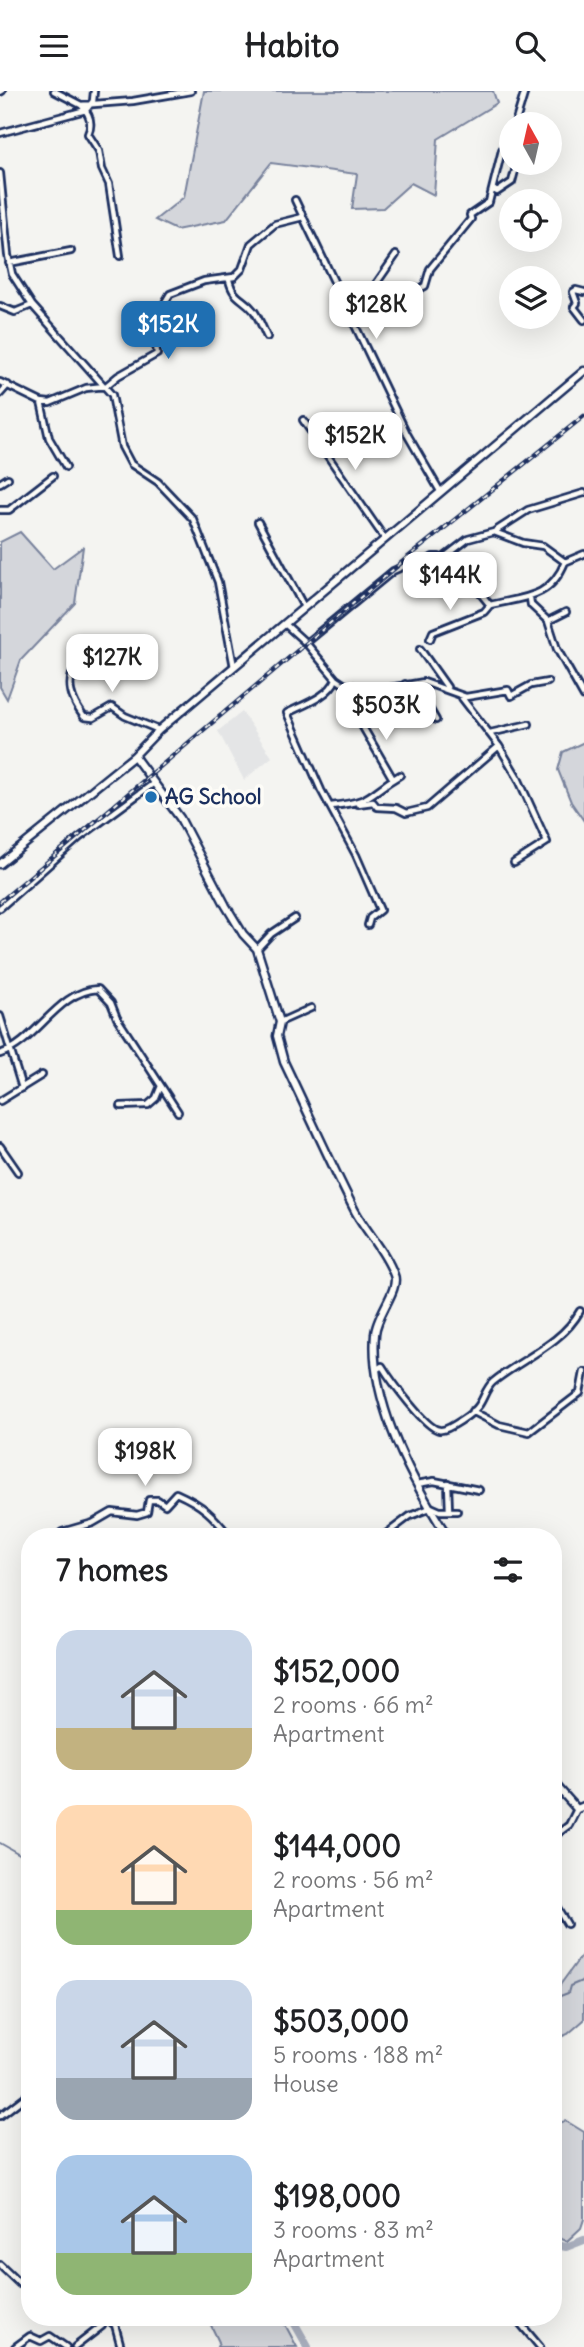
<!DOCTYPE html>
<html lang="en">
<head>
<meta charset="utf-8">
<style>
  body { margin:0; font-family:Delius,sans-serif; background:#f6f6f6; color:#202124; height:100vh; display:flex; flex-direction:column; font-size:26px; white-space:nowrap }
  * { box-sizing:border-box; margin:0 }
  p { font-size:23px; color:#757577 }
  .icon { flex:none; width:38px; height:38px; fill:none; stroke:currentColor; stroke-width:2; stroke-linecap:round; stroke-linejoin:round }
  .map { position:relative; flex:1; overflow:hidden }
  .panel { position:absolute; left:21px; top:1437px; width:541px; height:798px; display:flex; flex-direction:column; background:#fff; border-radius:28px; box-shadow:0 7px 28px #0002 }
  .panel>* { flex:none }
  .needle { width:46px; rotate:352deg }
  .controls { position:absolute; left:499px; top:21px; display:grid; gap:14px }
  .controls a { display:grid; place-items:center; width:63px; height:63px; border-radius:50%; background:#fff; box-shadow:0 7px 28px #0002; font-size:35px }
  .price { position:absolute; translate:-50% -60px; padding:0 16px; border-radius:14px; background:#fff; color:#222; font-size:23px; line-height:46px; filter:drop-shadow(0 2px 4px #0008) }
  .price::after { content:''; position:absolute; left:50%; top:42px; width:21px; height:16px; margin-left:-10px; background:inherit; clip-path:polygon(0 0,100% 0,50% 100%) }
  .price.active { background:#1f6fb2; color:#fff }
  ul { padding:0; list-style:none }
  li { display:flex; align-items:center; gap:21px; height:175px; padding:0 35px }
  li span { display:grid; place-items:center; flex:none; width:196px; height:140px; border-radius:21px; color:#555 }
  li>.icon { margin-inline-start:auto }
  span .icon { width:84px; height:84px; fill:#fffc; stroke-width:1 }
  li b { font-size:30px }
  h2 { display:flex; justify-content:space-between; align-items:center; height:84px; padding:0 35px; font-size:30px }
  header { display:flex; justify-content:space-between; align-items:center; height:91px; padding:0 35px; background:#fff; font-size:32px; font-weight:700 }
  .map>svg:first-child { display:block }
  .built { fill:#e4e5e6 }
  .green { fill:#d4d6db; stroke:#78829c; stroke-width:2 }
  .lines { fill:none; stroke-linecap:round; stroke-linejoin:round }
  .stream { stroke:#717c98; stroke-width:2 }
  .river { stroke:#aab0bf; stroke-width:8 }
  .street-casing { stroke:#1b2f5e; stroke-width:10 }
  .secondary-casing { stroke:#1b2f5e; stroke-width:11 }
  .street { stroke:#fdfcf7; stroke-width:4.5 }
  .secondary { stroke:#fdfcf7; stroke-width:6 }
  .rail-casing { stroke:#1b2f5e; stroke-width:4.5 }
  .rail { stroke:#fdfcf7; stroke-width:2; stroke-dasharray:5; stroke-linecap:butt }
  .poi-dot { fill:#1f6fb2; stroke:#fdfcf7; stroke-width:2.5 }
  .labels { text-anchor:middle; stroke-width:7; stroke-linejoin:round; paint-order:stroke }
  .poi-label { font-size:21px; font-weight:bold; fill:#1b2f5e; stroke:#fdfcf7; text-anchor:start }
</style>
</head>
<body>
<header><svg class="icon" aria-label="menu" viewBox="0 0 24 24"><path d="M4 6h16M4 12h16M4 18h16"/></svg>Habito<svg class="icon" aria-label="search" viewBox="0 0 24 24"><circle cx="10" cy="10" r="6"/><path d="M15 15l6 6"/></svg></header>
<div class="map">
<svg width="584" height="2256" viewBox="0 0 584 2256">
  <rect width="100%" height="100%" fill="#f4f4f1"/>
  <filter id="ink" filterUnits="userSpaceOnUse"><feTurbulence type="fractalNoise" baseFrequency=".0143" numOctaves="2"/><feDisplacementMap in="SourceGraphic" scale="14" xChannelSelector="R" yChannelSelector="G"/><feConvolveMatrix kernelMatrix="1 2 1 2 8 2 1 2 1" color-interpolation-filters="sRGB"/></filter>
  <g filter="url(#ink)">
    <path class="built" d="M242,621L272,666L244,689L218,640Z"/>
    <path class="green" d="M204,0H493L497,12L438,48L434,104L411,92L383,117L352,118L357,83L271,72L226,129L176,139L155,129L184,106Z
      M20,441L53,478L83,456L75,512L21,569L7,608L0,596V451Z
      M584,651V730L571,711L558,679L563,661Z
      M584,1861V1929L568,1943L553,1949V1896L560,1894Z
      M566,2030L584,2041V2128L581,2137L567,2150L553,2145V2033Z
      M207,2226H281L297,2256H217L219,2251Z"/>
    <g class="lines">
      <path class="stream" d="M0,1752L30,1769
        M553,1917L555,1907L568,1902L570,1895L584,1889"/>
      <path class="river" d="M553,2153L566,2156L584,2149
        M291,2226L308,2256"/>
      <g class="street-casing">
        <path id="street" d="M54,0L81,14L133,10L191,0
          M0,1L2,0
          M81,14C90,23 93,32 88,43L99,60L102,78L109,93L120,165
          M515,33L525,0
          M0,42L86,19L93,10L94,0
          M0,82L8,164L12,183L32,214L112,304L122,356L131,373L158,391L193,428L218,491L234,576
          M493,98L497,101L512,91L517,72
          M295,109L407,343L440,400
          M9,172L71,160
          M229,189C234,209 243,206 254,220C259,227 263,238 267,246
          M371,200L396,164
          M584,201L576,199L573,201L577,212L574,216L584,229
          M340,208C357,197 375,202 394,202L400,209L413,206V201L425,195L430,178L471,128L470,124L489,111L502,59L511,43
          M0,215L15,221L32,214
          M0,291L41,311L50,312L86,297L106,295L118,285L157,263L154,230L170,203L204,190L234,186L242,178L251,153L275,133L303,126
          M0,303L8,294
          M41,311L49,347L66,376
          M303,329L385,448
          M0,392L8,387
          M0,419H9L53,385
          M258,431L304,516
          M494,441L523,452L543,455L565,471
          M442,468L468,448L494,441L528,419L584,402
          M530,507L531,514L548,530L557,558L584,606
          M548,530L566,521
          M285,533L306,552L336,588L345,594L384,598L424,591L466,606L508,599L511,605L531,594L548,591
          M430,548L433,541L484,521L490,514
          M306,552L393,480L409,473H422L433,466H439L468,489L477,490L481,503L490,514C524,506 550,508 565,471L584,463
          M420,558L447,596
          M77,574C64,592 72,610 84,626L93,627L112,616L125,625L159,639
          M336,588C330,605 303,614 287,622L321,699L356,764L380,819L370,827L368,834
          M405,593L421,603L436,629
          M462,607L499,655L518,687L547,751L514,772
          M357,626L393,688
          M490,642L529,633
          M358,713L373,711L377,716L396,717L406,722L427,717L499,655
          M331,715C374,711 367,703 400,684
          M0,817L79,747L154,692
          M257,858L271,843L295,827
          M0,925L22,997
          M280,931L311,917
          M0,963C37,951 57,900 98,898L111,912L117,927L178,1021
          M0,1010L42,984
          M121,1015L148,1014L156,1007L161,995
          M0,1055L18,1081
          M377,1278L382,1275C390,1288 425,1337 439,1339C447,1341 475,1321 479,1314C484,1307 486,1297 493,1291C521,1268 562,1253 580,1220
          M472,1320L499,1334L529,1341L580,1302L584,1281
          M448,1392L449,1420
          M417,1393L434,1390L479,1399
          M431,1416L440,1420H457
          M57,1446L62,1441L93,1432L112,1421L137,1424L147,1421L149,1409H158L165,1414L176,1402C203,1414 213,1424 230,1446
          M382,1446L410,1425L430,1417
          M553,1746L569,1734L577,1718
          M553,1810L567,1833
          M0,2025L30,2002
          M0,2174L20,2193L30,2195
          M105,2226L115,2234L121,2256
          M515,2226L540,2256
          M15,2256L30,2245L41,2250L50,2245L66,2256
          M75,2256L102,2235L106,2227"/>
      </g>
      <g class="secondary-casing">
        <path id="secondary" d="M134,665L180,727L226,815L243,843L257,858L280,931L277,945L284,971C308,1021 330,1071 355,1120C367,1142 386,1161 394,1184C400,1198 376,1224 375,1243C369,1311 412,1390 448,1446
          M0,773L134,665L159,639L584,280
          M553,1691L577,1718L584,1715"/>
      </g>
      <use href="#street" class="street"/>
      <use href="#secondary" class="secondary"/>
      <g class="rail-casing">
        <path id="rail" d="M0,811L407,467L584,325"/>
      </g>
      <use href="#rail" class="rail"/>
    </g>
  </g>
  <circle class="poi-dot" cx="151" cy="706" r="7"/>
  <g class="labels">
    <g class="poi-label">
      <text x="165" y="713">AG School</text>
    </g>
  </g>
</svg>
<div class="controls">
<a><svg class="needle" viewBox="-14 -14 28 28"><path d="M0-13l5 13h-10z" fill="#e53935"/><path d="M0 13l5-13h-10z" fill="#757577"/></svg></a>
<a><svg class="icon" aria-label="locate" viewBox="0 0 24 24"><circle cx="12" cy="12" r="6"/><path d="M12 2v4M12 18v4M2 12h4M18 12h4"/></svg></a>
<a><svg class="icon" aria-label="layers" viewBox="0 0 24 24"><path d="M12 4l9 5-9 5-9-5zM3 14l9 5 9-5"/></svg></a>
</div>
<b class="price" style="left:376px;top:250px">$128K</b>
<b class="price active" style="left:168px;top:270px">$152K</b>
<b class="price" style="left:355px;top:381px">$152K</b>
<b class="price" style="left:450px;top:521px">$144K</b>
<b class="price" style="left:112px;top:603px">$127K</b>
<b class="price" style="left:386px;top:651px">$503K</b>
<b class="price" style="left:145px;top:1397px">$198K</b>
<section class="panel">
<h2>7 homes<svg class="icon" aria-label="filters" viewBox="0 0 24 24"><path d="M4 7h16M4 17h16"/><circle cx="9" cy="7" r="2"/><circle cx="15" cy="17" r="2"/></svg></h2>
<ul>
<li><span style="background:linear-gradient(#c9d6e8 70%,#c2b280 0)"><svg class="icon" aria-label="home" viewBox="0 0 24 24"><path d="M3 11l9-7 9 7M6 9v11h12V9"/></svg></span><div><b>$152,000</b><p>2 rooms · 66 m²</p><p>Apartment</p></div></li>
<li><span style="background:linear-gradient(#ffd9b3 75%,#8fb573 0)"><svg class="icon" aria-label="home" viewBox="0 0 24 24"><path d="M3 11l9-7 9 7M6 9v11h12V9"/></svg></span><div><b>$144,000</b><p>2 rooms · 56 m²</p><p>Apartment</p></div></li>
<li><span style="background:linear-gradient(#c9d6e8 70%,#9aa5b1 0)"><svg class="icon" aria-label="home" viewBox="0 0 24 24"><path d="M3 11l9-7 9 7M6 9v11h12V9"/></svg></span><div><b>$503,000</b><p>5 rooms · 188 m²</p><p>House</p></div></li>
<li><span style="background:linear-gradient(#a9c7e8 70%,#8fb573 0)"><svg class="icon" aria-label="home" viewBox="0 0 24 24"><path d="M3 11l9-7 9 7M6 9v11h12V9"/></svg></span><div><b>$198,000</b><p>3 rooms · 83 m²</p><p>Apartment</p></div></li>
</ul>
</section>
</div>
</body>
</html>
